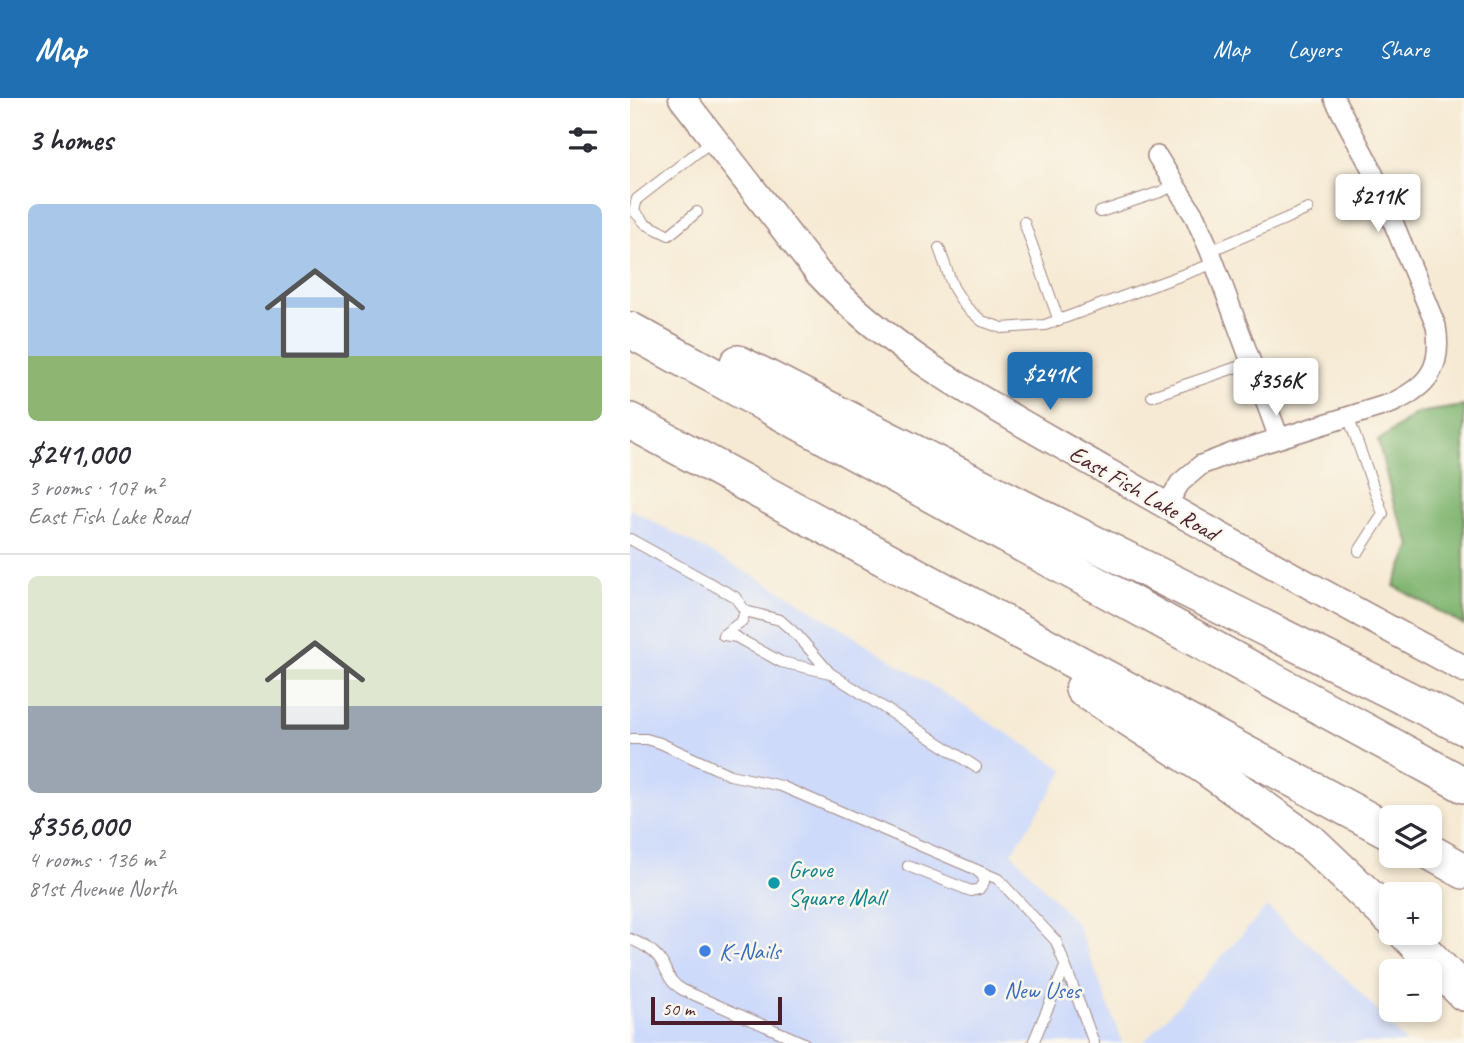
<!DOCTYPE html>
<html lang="en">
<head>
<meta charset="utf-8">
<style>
  body { margin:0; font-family:Caveat,sans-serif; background:#f2f2f3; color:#2b2b33; height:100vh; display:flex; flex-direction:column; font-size:26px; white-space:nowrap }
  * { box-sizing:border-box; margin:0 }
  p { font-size:23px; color:#7c7c81 }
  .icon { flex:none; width:38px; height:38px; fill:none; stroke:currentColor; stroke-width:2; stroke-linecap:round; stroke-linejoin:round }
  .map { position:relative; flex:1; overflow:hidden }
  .details { display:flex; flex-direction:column; background:#fff; width:630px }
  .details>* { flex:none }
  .buttons { position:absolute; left:749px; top:707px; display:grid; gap:14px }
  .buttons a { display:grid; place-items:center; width:63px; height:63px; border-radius:10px; background:#fff; box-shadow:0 4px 10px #0003; font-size:35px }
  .scale { position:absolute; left:21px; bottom:18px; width:131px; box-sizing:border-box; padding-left:7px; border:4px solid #4a1f2b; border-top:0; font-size:19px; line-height:24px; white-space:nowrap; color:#4a1f2b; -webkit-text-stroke:5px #fbf7ec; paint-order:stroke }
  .price { position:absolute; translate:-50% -60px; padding:0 16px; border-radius:7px; background:#fff; color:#222; font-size:23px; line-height:46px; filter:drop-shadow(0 2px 4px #0008) }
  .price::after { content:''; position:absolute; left:50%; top:42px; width:21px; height:16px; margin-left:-10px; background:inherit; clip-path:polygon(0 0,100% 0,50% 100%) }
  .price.current { background:#1f6fb2; color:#fff }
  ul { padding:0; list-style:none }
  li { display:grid; align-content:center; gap:14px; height:371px; padding:0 28px }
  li+li { border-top:2px solid #e1e1e2 }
  li span { display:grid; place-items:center; height:217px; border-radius:10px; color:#555 }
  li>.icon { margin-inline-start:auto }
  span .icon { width:126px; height:126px; fill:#fffc; stroke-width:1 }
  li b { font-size:30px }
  h2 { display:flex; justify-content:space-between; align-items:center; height:84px; padding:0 28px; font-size:30px }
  header { display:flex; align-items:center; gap:42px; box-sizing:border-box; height:98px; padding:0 35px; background:#1f6fb2; color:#fff }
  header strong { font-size:33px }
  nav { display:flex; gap:38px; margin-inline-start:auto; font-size:24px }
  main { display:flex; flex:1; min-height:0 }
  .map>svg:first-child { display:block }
  .built { fill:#cedafa }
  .forest { fill:#81b672; stroke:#666a4e; stroke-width:2 }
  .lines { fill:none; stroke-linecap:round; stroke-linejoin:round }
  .lane-casing { stroke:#a08480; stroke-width:12 }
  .street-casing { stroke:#a08480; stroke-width:22 }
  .secondary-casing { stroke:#a08480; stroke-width:29 }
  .highway-casing { stroke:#a08480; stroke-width:38 }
  .lane { stroke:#fff; stroke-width:10 }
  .street { stroke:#fff; stroke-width:19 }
  .secondary { stroke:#fff; stroke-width:26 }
  .highway { stroke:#fff; stroke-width:35 }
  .culture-dot { fill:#0f9aa8; stroke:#fbf7ec; stroke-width:2.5 }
  .shop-dot { fill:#3f7fe0; stroke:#fbf7ec; stroke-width:2.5 }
  .labels { text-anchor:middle; stroke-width:5; stroke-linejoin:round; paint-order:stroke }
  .street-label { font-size:24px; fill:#4a1f2b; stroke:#fbf7ec }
  .culture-label { font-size:24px; fill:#0d838f; stroke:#fbf7ec; text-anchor:start }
  .shop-label { font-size:24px; fill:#366cbe; stroke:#fbf7ec; text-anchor:start }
</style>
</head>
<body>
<header>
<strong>Map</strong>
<nav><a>Map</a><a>Layers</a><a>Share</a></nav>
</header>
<main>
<section class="details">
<h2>3 homes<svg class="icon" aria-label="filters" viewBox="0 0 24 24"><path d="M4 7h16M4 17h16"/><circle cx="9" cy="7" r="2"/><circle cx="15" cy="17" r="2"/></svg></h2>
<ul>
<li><span style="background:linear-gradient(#a9c7e8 70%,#8fb573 0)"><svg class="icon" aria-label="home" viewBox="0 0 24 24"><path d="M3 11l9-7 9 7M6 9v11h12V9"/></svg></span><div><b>$241,000</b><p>3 rooms · 107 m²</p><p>East Fish Lake Road</p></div></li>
<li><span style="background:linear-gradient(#dfe7d0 60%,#9aa5b1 0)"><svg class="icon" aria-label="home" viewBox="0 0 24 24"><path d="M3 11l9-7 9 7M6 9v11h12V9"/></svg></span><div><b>$356,000</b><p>4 rooms · 136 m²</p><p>81st Avenue North</p></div></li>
</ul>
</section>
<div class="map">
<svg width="834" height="945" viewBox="0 0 834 945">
  <rect width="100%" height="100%" fill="#fbf7ec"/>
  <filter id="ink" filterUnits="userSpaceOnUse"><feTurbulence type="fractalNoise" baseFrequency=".0143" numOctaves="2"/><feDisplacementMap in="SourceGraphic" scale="14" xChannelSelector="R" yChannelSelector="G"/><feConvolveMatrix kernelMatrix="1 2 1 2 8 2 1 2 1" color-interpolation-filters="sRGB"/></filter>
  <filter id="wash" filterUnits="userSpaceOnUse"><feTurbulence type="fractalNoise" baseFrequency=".00686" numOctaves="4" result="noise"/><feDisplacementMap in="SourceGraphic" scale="28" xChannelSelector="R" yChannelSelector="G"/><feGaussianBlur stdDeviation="1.57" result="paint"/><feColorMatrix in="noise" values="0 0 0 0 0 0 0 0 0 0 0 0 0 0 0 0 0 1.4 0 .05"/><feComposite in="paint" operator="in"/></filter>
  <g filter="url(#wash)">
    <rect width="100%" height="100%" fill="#f6ead4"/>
    <path class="built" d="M0,411L159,497L435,672L382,755L447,826L493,945H0Z
      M637,809L683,849L728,892L776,945H513Z"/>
    <path class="forest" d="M834,308V527L764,488L781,447L764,407L748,343L787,315Z"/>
  </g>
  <g filter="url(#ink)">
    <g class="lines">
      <g class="lane-casing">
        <path id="lane" d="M67,114L39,137L16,126L4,113L7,101L83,42
          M470,114L533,93L545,86
          M394,124L429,223
          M309,150L323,189L335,208L352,223L372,230L415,227L585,165
          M580,153L678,111
          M522,298L622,264
          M718,318L753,416L729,453
          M0,441L105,499L115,513L112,523L93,537
          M115,513L150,522L168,538L200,575L346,669
          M94,537L106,539L151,564L200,575
          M0,641H16L30,645L100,677L151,688L368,781L426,843L464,945
          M278,768L341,793L349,791L354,784L353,778L346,772
          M0,841C11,846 21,850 29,860C39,874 36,882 53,892L174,945
          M403,945L435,869"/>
      </g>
      <g class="street-casing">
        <path id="street" d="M527,58L565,119L580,153L649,340
          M536,408L550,385L571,367L602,355L762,305C798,288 813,270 806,228L740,68L704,0"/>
      </g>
      <g class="secondary-casing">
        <path id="secondary" d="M52,0L188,175C269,262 374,314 476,373C594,441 714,507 834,571"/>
      </g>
      <g class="highway-casing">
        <path id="highway" d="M0,232L834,687
          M108,265L407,417L834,629
          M0,323L761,734
          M453,591L577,670L684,747L761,820
          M800,754L834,773
          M776,835L834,895"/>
      </g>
      <use href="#lane" class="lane"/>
      <use href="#street" class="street"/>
      <use href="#secondary" class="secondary"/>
      <use href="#highway" class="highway"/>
    </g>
  </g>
  <circle class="culture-dot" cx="144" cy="785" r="7"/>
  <g class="shop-dot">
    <circle cx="75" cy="853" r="7"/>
    <circle cx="360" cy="892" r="7"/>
  </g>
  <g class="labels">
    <g class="street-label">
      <text transform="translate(514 395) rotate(30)" y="8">East Fish Lake Road</text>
    </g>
    <g class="culture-label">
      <text x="158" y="779">Grove<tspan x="158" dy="28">Square Mall</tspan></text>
    </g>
    <g class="shop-label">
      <text x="89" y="861">K-Nails</text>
      <text x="374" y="900">New Uses</text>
    </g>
  </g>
</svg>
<div class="buttons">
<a><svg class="icon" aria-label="layers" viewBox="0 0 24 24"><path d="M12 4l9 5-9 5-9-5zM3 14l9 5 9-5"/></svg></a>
<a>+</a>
<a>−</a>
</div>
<div class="scale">50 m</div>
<b class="price" style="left:748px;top:136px">$211K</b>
<b class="price current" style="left:420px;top:314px">$241K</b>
<b class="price" style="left:646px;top:320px">$356K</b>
</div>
</main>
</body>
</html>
